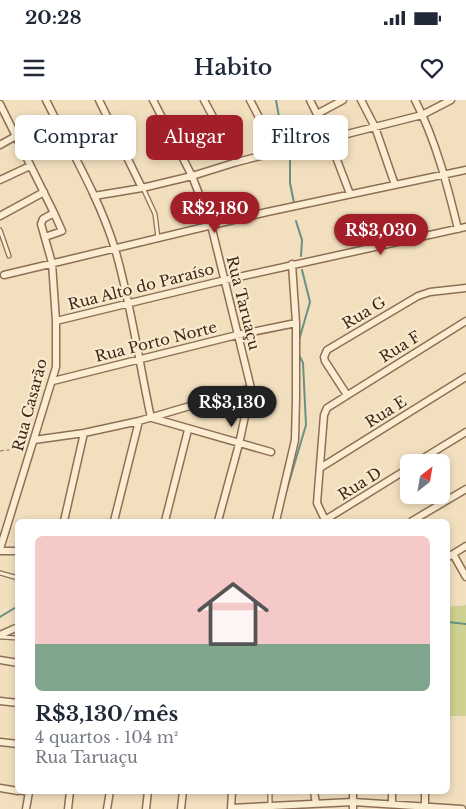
<!DOCTYPE html>
<html lang="pt">
<head>
<meta charset="utf-8">
<style>
  body { margin:0; font-family:"Libre Baskerville",serif; background:#f6f6f7; color:#1f2937; height:100vh; display:flex; flex-direction:column; font-size:19px; white-space:nowrap }
  * { box-sizing:border-box; margin:0 }
  p { font-size:16px; color:#747a83 }
  .icon { flex:none; width:28px; height:28px; fill:none; stroke:currentColor; stroke-width:2; stroke-linecap:round; stroke-linejoin:round }
  .map { position:relative; flex:1; overflow:hidden }
  .sheet { position:absolute; left:15px; top:419px; width:435px; height:275px; display:flex; flex-direction:column; background:#fff; border-radius:8px; box-shadow:0 2px 8px #0003 }
  .sheet>* { flex:none }
  .hud { position:absolute; left:15px; top:15px; width:436px; height:45px; display:flex; gap:10px }
  .needle { width:32px; rotate:31deg }
  .buttons { position:absolute; left:400px; top:354px; display:grid; gap:10px }
  .buttons a { display:grid; place-items:center; width:50px; height:50px; border-radius:8px; background:#fff; box-shadow:0 2px 8px #0003; font-size:25px }
  .price { position:absolute; translate:-50% -42px; padding:0 11px; border-radius:18px; background:#a21e28; color:#fff; font-size:16px; line-height:32px; filter:drop-shadow(0 1px 2px #0008) }
  .price::after { content:''; position:absolute; left:50%; top:30px; width:15px; height:11px; margin-left:-8px; background:inherit; clip-path:polygon(0 0,100% 0,50% 100%) }
  .price.selected { background:#222; color:#fff }
  ul { padding:0; list-style:none }
  li { display:grid; align-content:center; gap:10px; height:265px; padding:0 20px }
  li span { display:grid; place-items:center; height:155px; border-radius:8px; color:#555 }
  li>.icon { margin-inline-start:auto }
  span .icon { width:90px; height:90px; fill:#fffc; stroke-width:1 }
  li b { font-size:21px }
  .pill { padding:0 18px; border-radius:8px; background:#fff; box-shadow:0 2px 8px #0003; font-size:18px; line-height:45px }
  .pill.selected { background:#a21e28; color:#fff }
  .status { display:flex; justify-content:space-between; align-items:center; height:35px; padding:0 25px; background:#fff; direction:ltr }
  .status svg { height:14px; fill:currentColor }
  header { display:flex; justify-content:space-between; align-items:center; height:65px; padding:0 20px; background:#fff; font-size:22px; font-weight:600 }
  .map>svg:first-child { display:block }
  .green { fill:#ced191 }
  .lines { fill:none; stroke-linecap:round; stroke-linejoin:round }
  .stream { stroke:#689285; stroke-width:2 }
  .service-casing { stroke:#8d6f55; stroke-width:5.5 }
  .minor-casing { stroke:#8d6f55; stroke-width:9 }
  .path { stroke:#8d6f55; stroke-width:1; stroke-dasharray:4 2.5; stroke-linecap:butt }
  .service { stroke:#fcedd2; stroke-width:3 }
  .minor { stroke:#fcedd2; stroke-width:6 }
  .labels { text-anchor:middle; stroke-width:4.5; stroke-linejoin:round; paint-order:stroke }
  .street-label { font-size:15px; fill:#3a281b; stroke:#f9eace }
</style>
</head>
<body>
<div class="status"><b>20:28</b><svg viewBox="0 0 49 12"><path d="M0 12V9h3v3zM5 12V6h3v6zM10 12V3h3v9zM15 12V0h3v12zM26 1h20v11H26zM47 4h2v5h-2z"/></svg></div>
<header><svg class="icon" aria-label="menu" viewBox="0 0 24 24"><path d="M4 6h16M4 12h16M4 18h16"/></svg>Habito<svg class="icon" aria-label="heart" viewBox="0 0 24 24"><path d="M12 20l-8-8c-3-5 5-10 8-4 3-6 11-1 8 4z"/></svg></header>
<div class="map">
<svg width="466" height="709" viewBox="0 0 466 709">
  <rect width="100%" height="100%" fill="#f2dfbe"/>
  <path class="green" d="M466,505V616H448V507Z"/>
  <g class="lines">
    <path class="stream" d="M276,0L284,45
      M290,54V83L294,103
      M296,121L302,140L301,156
      M299,240L310,202L302,170
      M284,399L306,325L303,263L299,255
      M0,517L18,506
      M448,522L466,524"/>
    <g class="service-casing">
      <path id="service" d="M143,88L155,114L158,138
        M0,130L9,156
        M0,473L18,478
        M1,537L18,538
        M270,691V706"/>
    </g>
    <g class="minor-casing">
      <path id="minor" d="M46,0C70,49 99,97 115,149C131,204 139,262 151,318
        M99,0L142,88
        M153,0L192,76L211,125L251,288L239,344L218,421
        M204,0L237,62
        M250,0L277,52
        M310,0L329,39L350,94
        M361,0L375,27L395,85
        M415,0C436,41 447,84 458,129
        M0,4L54,113L62,131L45,137
        M317,14L343,0
        M0,45L16,36
        M0,80L30,66
        M94,96L142,88L192,76L237,62L422,15L451,0
        M0,116L44,92
        M4,175L267,112L466,70
        M56,221L225,180L466,127
        M53,281L237,235L296,223
        M347,295L325,261L324,257L327,250L418,196L430,192L466,188
        M152,318L271,352
        M34,340L84,333L139,321L251,288
        M417,362L466,332
        M320,368L466,277
        M325,420L317,403L324,315L327,308L466,221
        M64,421L84,333
        M114,421L139,321
        M165,421L188,330
        M276,421L295,340L296,298V223L292,164
        M326,421L325,420L409,368
        M412,421L466,389
        M0,449L56,267V221L52,163L41,124L43,119L54,113
        M0,451H18
        M453,454L466,477
        M448,457L466,446
        M0,535L18,527
        M0,560L18,563
        M0,601L18,603
        M0,642L18,644
        M0,688L18,691
        M23,691L29,692L26,709
        M314,691L316,704
        M392,704V691
        M425,707V691
        M231,708L353,702L462,709
        M68,709L70,691
        M107,709L110,691
        M146,709L148,691
        M181,709L183,691
        M231,709L232,691
        M353,709V691"/>
    </g>
    <path class="path" d="M0,351L24,348"/>
    <use href="#service" class="service"/>
    <use href="#minor" class="minor"/>
  </g>
  <g class="labels">
    <g class="street-label">
      <text transform="translate(141 187) rotate(-14)" y="5">Rua Alto do Paraíso</text>
      <text transform="translate(243 203) rotate(76)" y="5">Rua Taruaçu</text>
      <text transform="translate(364 213) rotate(-31)" y="5">Rua G</text>
      <text transform="translate(156 242) rotate(-14)" y="5">Rua Porto Norte</text>
      <text transform="translate(400 247) rotate(-32)" y="5">Rua F</text>
      <text transform="translate(30 305) rotate(-75)" y="5">Rua Casarão</text>
      <text transform="translate(386 312) rotate(-32)" y="5">Rua E</text>
      <text transform="translate(360 384) rotate(-32)" y="5">Rua D</text>
    </g>
  </g>
</svg>
<div class="buttons">
<a><svg class="needle" viewBox="-14 -14 28 28"><path d="M0-13l5 13h-10z" fill="#e53935"/><path d="M0 13l5-13h-10z" fill="#747a83"/></svg></a>
</div>
<b class="price" style="left:215px;top:134px">R$2,180</b>
<b class="price" style="left:381px;top:156px">R$3,030</b>
<b class="price selected" style="left:232px;top:328px">R$3,130</b>
<div class="hud">
<a class="pill">Comprar</a>
<a class="pill selected">Alugar</a>
<a class="pill">Filtros</a>
</div>
<section class="sheet">
<ul>
<li><span style="background:linear-gradient(#f6c9c9 70%,#7fa58c 0)"><svg class="icon" aria-label="home" viewBox="0 0 24 24"><path d="M3 11l9-7 9 7M6 9v11h12V9"/></svg></span><div><b>R$3,130/mês</b><p>4 quartos · 104 m²</p><p>Rua Taruaçu</p></div></li>
</ul>
</section>
</div>
</body>
</html>
